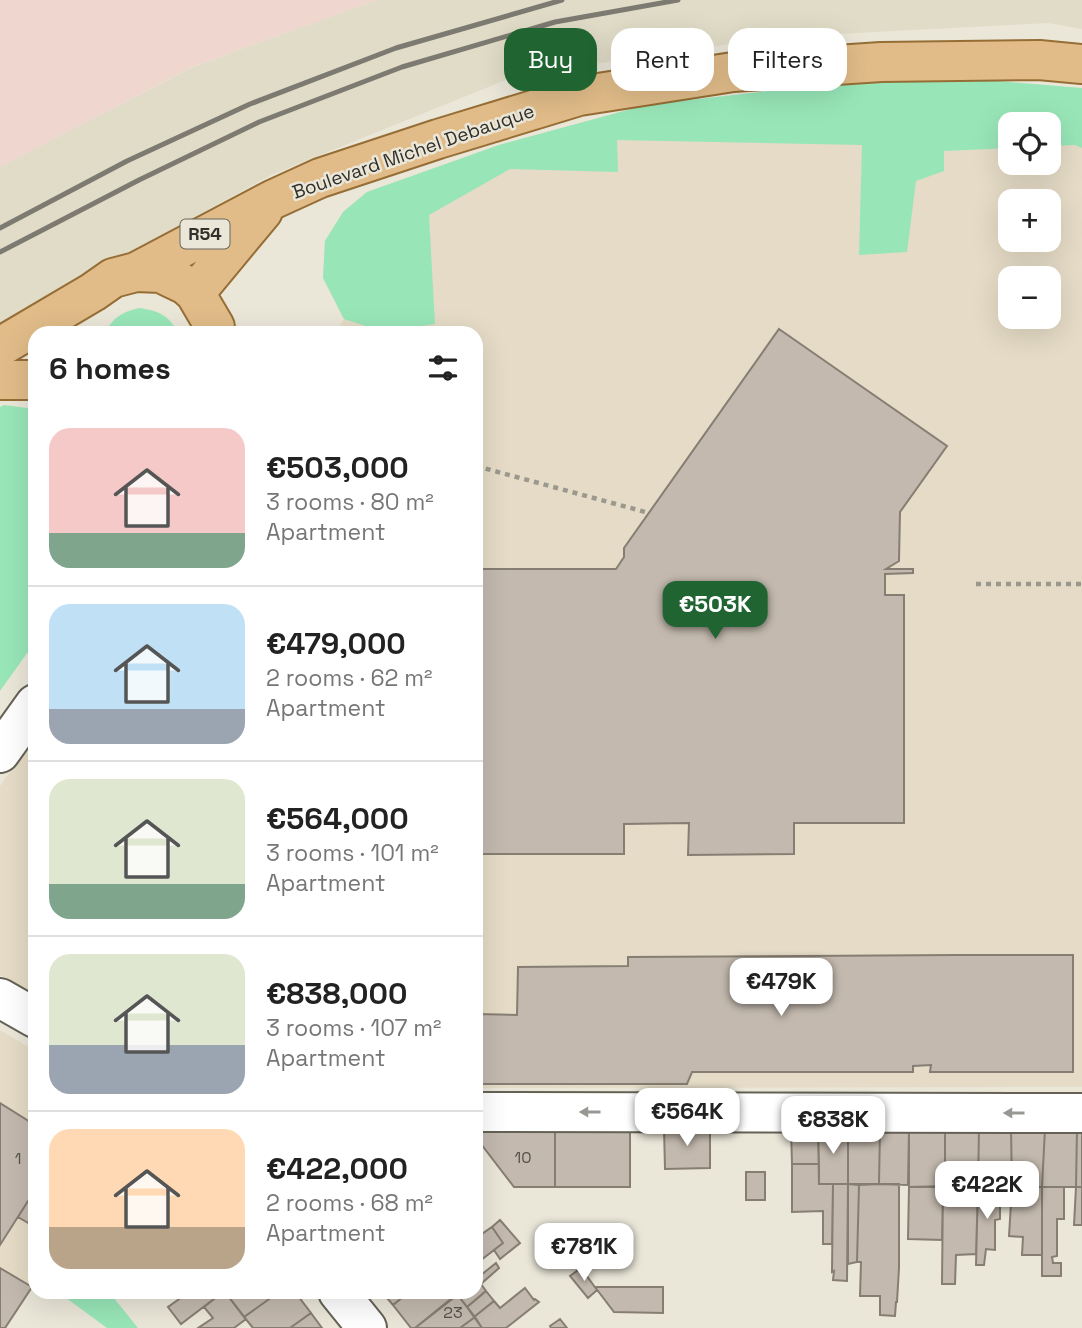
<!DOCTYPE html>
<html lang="en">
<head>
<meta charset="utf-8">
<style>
  body { margin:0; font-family:"Space Grotesk",sans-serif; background:#f2f2f2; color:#222; height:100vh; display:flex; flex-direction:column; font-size:26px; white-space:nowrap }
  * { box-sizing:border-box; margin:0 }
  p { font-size:23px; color:#767676 }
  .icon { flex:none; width:38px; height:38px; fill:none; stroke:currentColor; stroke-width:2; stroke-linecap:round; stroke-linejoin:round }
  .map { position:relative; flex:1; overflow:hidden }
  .panel { position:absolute; left:28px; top:326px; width:455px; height:973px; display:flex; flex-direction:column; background:#fff; border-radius:21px; box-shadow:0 7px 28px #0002 }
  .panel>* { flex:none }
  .banner { position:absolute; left:504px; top:28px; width:472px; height:63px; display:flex; gap:14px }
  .controls { position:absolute; left:998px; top:112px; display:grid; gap:14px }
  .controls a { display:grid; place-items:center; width:63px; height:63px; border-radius:14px; background:#fff; box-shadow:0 7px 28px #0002; font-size:35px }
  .price { position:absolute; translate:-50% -60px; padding:0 16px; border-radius:14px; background:#fff; color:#222; font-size:23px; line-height:46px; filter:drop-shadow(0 2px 4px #0008) }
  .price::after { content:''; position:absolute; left:50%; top:42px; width:21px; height:16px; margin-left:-10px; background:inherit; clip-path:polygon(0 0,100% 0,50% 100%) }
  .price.active { background:#206531; color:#fff }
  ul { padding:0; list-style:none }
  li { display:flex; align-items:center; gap:21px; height:175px; padding:0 21px }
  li+li { border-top:2px solid #e0e0e0 }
  li span { display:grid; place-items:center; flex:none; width:196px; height:140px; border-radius:21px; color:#555 }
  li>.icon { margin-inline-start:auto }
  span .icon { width:84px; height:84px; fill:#fffc; stroke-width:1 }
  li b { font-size:30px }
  h2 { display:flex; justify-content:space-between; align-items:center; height:84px; padding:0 21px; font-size:30px }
  .chip { padding:0 24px; border-radius:21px; background:#fff; box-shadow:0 7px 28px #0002; font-size:24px; line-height:63px }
  .chip.active { background:#206531; color:#fff }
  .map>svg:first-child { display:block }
  .commercial { fill:#e5dbc6; fill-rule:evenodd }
  .industrial { fill:#efd6cf }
  .built { fill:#e1dcc7 }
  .green { fill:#98e6b8 }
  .building { fill:#c3b9ae; stroke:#877e73; stroke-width:2 }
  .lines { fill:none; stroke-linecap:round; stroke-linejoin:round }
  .street-casing { stroke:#656255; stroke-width:42 }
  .secondary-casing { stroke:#656255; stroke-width:42 }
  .primary-casing { stroke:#966e35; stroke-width:42 }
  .path { stroke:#9b988e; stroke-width:4.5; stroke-dasharray:5 5; stroke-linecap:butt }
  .street { stroke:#fff; stroke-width:38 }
  .secondary { stroke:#fff; stroke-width:38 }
  .primary { stroke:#e1bc89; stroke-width:38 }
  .rail { stroke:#7c7a71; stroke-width:5 }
  .oneway { fill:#989794 }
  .labels { text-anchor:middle; stroke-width:5; stroke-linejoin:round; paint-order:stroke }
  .number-label { font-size:16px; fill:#56524b }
  .shield { fill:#eae6d8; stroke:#68665e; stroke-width:2 }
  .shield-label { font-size:18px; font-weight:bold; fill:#312f2a }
  .street-label { font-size:19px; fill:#312f2a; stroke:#eae6d8 }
</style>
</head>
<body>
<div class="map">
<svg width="1082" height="1328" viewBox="0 0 1082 1328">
  <rect width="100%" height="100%" fill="#eae6d8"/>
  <path class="commercial" d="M1082,88V1087L476,1088V332H336L344,319L323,278L325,241L343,212L367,192L499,145L646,105ZM1010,124H1048V163H1010ZM1010,201H1048V240H1010ZM1010,278H1048V317H1010Z
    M35,738V996L0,975V786Z
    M0,1030L35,1051V1288L28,1291L0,1328Z"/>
  <path class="industrial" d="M0,0H377L192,67L0,167Z"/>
  <path class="built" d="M377,0H1082V29L1048,23L780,37L518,75L271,175L0,324V167L193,67Z"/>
  <path class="green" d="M986,80L1082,88V148L1075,145L1048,146V124H1010V148L944,151V171L916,181L907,252L859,255L862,145L617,140L618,172L510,169L429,215L435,324L384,332L344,319L323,278L325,241L343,212L367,192L499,145L646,105L846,82Z
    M139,308C159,311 167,314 178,332H106C113,317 123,312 139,308Z
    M4,405L35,409V642L0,691V407Z
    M58,1292H109L138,1328H107Z"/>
  <path class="building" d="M779,329L947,446L900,512L899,561L886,569H913V573L885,574V595H904V823H794V854L688,855L689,823L624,824V854H476V569H616L624,557V548Z
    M955,955H1073V1072H930L931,1065L913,1066V1072H692L687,1084H476V1014L517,1015L518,967L628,966V957Z
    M0,1103L35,1125V1190L0,1245Z
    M710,1127V1168L665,1169L664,1128Z
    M630,1129V1187H555V1130Z
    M791,1129H818L819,1164H792Z
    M818,1129H848V1184H819Z
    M848,1129H880L879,1184H848Z
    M880,1129H909L908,1185L879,1184Z
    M909,1129H945V1186L909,1187Z
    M945,1129H979L978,1187L945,1186Z
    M979,1129H1011L1012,1187H978Z
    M1011,1129H1045L1042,1187H1012Z
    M1045,1129H1077L1076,1187H1042Z
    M1077,1129H1082V1187H1076Z
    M476,1130H481V1144L476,1149Z
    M481,1130H555V1187H514L481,1144Z
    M792,1164H819V1184H833L832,1244H823V1211L792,1212Z
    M746,1172H765V1200H746Z
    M833,1184H848L847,1281L833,1280L834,1271L832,1272Z
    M848,1184L859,1185L857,1262L848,1264Z
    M879,1184H899V1268L897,1302H896L895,1316L880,1315V1296H860L861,1262H857L859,1185Z
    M945,1186L978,1187L976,1254L956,1255L955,1284H942V1283L943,1187Z
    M909,1187H943L942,1240L908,1239Z
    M978,1187H1000V1219L995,1220V1250L986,1249L984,1265H976Z
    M1012,1187H1042V1255H1022L1023,1237L1009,1236Z
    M1042,1187H1064V1219H1057V1256L1052,1257L1053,1263H1061V1276H1042Z
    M1076,1187H1082V1225H1074Z
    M35,1190V1227L18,1217Z
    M500,1220L520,1243L500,1259L494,1250L503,1243L492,1227Z
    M492,1227L503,1243L476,1264V1238Z
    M496,1263L499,1268L481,1284L486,1291L467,1307L457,1294L460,1292H476V1279Z
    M0,1268L32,1287L5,1328H0Z
    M581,1268L597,1290L588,1298L570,1276Z
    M595,1287H663V1313L614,1312Z
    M525,1288L534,1300L535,1299L539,1302L506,1328H482L474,1317L494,1301L500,1308Z
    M486,1291L494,1301L474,1317L467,1307Z
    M189,1292H223L181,1324L168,1307Z
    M223,1292H225L246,1319L234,1328H198L213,1318L204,1307Z
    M225,1292H279L244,1317Z
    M279,1292H295L311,1313L290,1328H253L244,1317Z
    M382,1292H409L393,1305Z
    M409,1292H453L456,1296L415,1328H411L393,1305Z
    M457,1294L475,1317L460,1328H415Z
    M311,1313L322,1328H290Z
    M475,1317L482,1328H460Z
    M560,1319L567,1328H551L550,1326Z"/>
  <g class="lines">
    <g class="street-casing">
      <path id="street" d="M476,1112L1082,1113"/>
    </g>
    <g class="secondary-casing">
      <path id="secondary" d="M0,753L35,704
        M0,998L35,1018
        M338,1292L367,1328"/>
    </g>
    <g class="primary-casing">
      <path id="primary" d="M136,272L274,199L320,178L438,139L579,96L733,72L881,62L1039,60L1082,64
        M195,293L263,211
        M0,347L93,292L113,278L136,272L161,273L186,285L195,293L215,327V332
        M0,380H35"/>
    </g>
    <path class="path" d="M336,332L337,331
      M476,466L649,513
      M976,584H1082"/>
    <use href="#street" class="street"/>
    <use href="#secondary" class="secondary"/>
    <use href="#primary" class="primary"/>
    <path class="rail" d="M0,228L127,161L250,104L396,48L562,0
      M0,252L139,180L259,122L402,67L555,22L678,0"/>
  </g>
  <defs><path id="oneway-solid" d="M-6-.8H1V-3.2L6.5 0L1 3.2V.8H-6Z" transform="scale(1.75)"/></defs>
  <g class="oneway">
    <use href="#oneway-solid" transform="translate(590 1112) rotate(-180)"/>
    <use href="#oneway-solid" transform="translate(1014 1113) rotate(-180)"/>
  </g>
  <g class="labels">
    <g class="number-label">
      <text x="523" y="1163">10</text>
      <text x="18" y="1164">1</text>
      <text x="453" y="1318">23</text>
    </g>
    <rect class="shield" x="180.5" y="219.5" width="49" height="29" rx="5"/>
    <g class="shield-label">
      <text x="205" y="240">R54</text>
    </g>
    <g class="street-label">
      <text transform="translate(413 151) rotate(-19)" y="7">Boulevard Michel Debauque</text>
    </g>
  </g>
</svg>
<div class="controls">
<a><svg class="icon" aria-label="locate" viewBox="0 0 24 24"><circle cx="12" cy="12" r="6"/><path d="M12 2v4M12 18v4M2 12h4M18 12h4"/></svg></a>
<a>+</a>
<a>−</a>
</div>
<b class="price active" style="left:715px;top:641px">€503K</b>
<b class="price" style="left:781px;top:1018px">€479K</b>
<b class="price" style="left:687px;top:1148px">€564K</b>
<b class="price" style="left:833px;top:1156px">€838K</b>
<b class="price" style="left:987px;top:1221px">€422K</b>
<b class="price" style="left:584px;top:1283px">€781K</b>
<div class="banner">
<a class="chip active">Buy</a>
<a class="chip">Rent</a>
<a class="chip">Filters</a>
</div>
<section class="panel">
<h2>6 homes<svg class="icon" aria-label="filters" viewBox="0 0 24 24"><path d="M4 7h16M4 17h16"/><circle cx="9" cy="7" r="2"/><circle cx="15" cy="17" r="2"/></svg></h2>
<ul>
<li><span style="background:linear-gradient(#f6c9c9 75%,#7fa58c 0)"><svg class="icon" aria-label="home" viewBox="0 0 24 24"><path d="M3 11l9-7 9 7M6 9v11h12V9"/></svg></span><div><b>€503,000</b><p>3 rooms · 80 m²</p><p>Apartment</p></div></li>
<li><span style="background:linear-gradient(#bfe0f5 75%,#9aa5b1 0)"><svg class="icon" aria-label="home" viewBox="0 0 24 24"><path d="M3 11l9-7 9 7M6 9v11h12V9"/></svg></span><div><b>€479,000</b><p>2 rooms · 62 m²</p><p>Apartment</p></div></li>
<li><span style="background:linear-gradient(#dfe7d0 75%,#7fa58c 0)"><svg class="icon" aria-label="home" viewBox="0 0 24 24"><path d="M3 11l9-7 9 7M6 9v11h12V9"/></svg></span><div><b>€564,000</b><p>3 rooms · 101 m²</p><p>Apartment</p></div></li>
<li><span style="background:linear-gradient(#dfe7d0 65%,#9aa5b1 0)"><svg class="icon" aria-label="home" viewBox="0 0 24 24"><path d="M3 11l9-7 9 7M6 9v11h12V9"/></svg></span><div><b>€838,000</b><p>3 rooms · 107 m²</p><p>Apartment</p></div></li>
<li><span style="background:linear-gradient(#ffd9b3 70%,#b9a48a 0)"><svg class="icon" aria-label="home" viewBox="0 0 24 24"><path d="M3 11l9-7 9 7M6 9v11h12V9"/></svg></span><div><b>€422,000</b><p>2 rooms · 68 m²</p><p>Apartment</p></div></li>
</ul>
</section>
</div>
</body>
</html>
